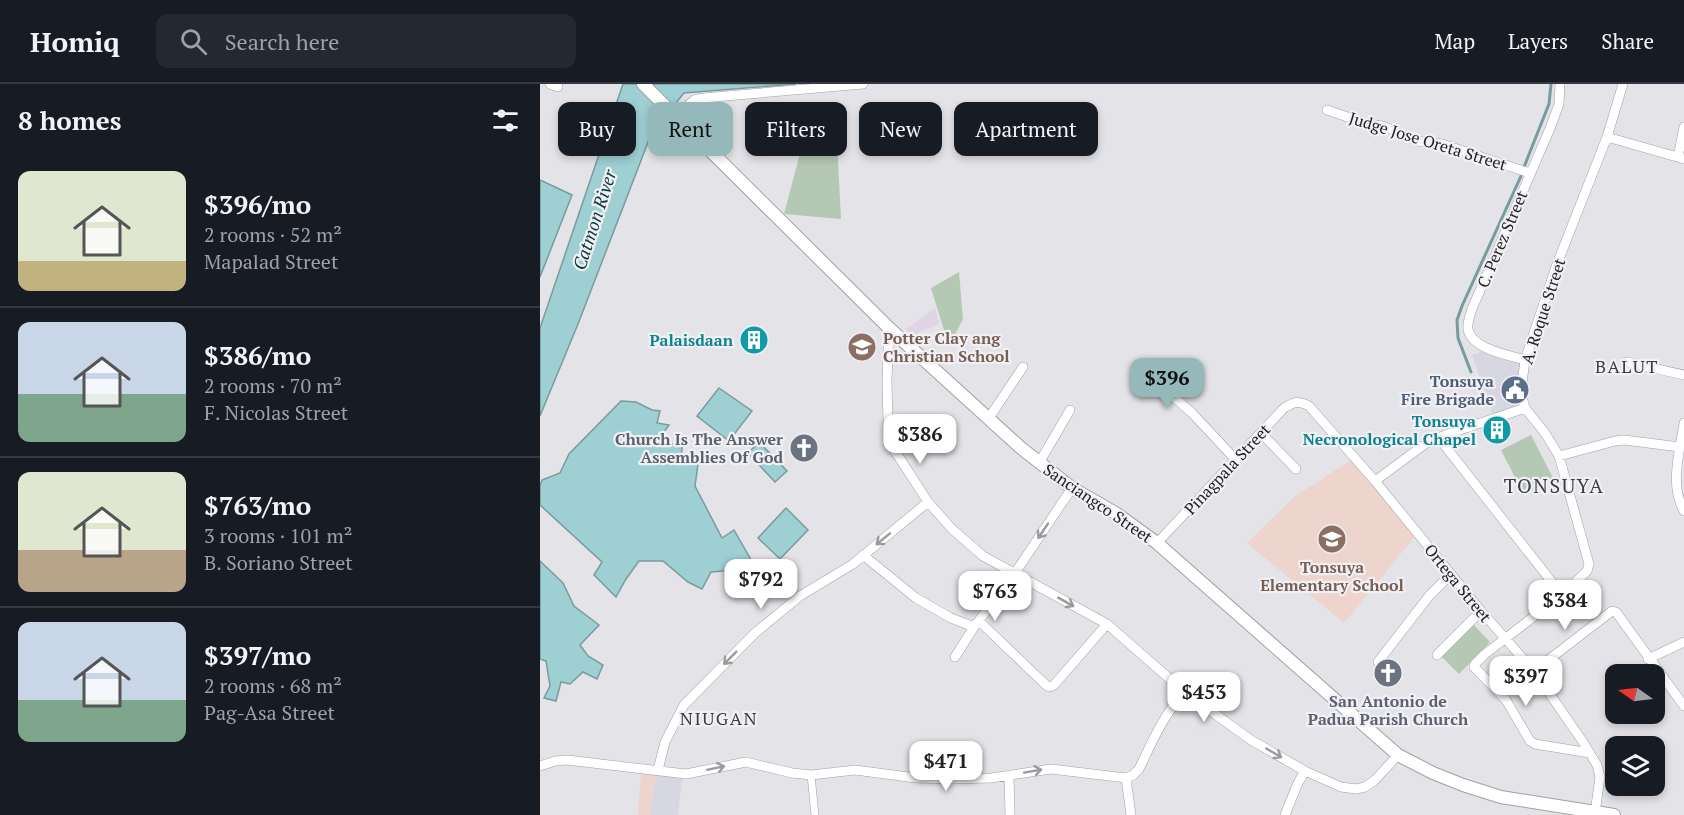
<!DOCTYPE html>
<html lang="en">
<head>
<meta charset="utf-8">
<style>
  body { margin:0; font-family:"PT Serif",serif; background:#242831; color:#f1f3f6; height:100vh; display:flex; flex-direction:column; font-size:22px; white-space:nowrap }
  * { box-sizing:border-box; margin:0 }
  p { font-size:20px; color:#9ea1a6 }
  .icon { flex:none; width:33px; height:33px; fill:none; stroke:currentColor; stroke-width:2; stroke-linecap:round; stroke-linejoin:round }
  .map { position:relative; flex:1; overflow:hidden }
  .side { display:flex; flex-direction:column; background:#171b24; width:540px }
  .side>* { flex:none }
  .hud { position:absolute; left:18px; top:18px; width:570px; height:54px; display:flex; gap:12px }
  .needle { width:39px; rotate:284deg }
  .tools { position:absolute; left:1065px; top:580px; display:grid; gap:12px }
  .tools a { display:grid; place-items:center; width:60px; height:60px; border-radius:12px; background:#171b24; box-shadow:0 3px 9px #0003; font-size:30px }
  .price { position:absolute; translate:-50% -51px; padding:0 14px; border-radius:12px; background:#fff; color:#222; font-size:20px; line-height:39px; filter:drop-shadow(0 2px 3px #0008) }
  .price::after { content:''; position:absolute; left:50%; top:36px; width:18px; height:14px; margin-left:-9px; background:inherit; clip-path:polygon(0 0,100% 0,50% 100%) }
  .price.current { background:#95b8ba; color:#111 }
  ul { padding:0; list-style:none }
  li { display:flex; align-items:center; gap:18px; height:150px; padding:0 18px }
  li+li { border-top:2px solid #363941 }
  li span { display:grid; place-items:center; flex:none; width:168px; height:120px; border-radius:12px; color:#555 }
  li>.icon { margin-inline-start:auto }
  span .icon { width:72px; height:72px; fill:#fffc; stroke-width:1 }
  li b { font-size:26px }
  h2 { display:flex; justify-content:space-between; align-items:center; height:72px; padding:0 18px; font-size:26px }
  .tag { padding:0 21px; border-radius:12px; background:#171b24; box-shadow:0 3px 9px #0003; font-size:21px; line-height:54px }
  .tag.current { background:#95b8ba; color:#111 }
  header { display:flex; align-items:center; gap:36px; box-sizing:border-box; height:84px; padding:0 30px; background:#171b24; border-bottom:2px solid #363941 }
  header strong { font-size:28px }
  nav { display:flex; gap:33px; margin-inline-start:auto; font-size:21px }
  .search { width:420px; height:54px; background:#242831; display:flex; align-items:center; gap:15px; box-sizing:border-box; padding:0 21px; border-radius:12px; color:#9ea1a6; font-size:22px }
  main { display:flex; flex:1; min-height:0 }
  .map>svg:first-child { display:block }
  .built { fill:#d6d7e3 }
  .industrial { fill:#e2d4e7 }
  .education { fill:#edd4cc }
  .green { fill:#b5c8b4 }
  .water { fill:#9ecfd3; stroke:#789b9e; stroke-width:1.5 }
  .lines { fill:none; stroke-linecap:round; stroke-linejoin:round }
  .stream { stroke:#789b9e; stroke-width:3 }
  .pedestrian-casing { stroke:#a0a1a5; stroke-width:8 }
  .minor-casing { stroke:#a0a1a5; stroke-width:10 }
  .secondary-casing { stroke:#a0a1a5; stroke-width:14 }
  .pedestrian { stroke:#fff; stroke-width:7 }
  .minor { stroke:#fff; stroke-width:9 }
  .secondary { stroke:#fff; stroke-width:12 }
  .oneway { stroke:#9b9b9c }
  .labels { text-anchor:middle; stroke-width:4.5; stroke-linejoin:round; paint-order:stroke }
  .street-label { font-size:16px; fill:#212122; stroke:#f0f0f5 }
  .education-label { font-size:16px; font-weight:bold; fill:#785e54; stroke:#f0f0f5; text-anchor:start }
  .culture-label { font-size:16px; font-weight:bold; fill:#0d838f; stroke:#f0f0f5; text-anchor:end }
  .service-label { font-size:16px; font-weight:bold; fill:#4e5e75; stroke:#f0f0f5; text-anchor:end }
  .worship-label { font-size:16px; font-weight:bold; fill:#5b616d; stroke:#f0f0f5; text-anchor:end }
  .water-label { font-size:18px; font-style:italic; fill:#0a393d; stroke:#f0f0f5 }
  .neighbourhood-label { font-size:18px; letter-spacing:1.5px; fill:#3e3e42; stroke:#f0f0f5 }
  .quarter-label { font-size:20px; letter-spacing:1.5px; fill:#3e3e42; stroke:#f0f0f5 }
</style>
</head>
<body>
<header>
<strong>Homiq</strong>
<div class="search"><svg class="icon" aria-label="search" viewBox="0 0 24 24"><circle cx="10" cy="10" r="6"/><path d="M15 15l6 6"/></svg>Search here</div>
<nav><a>Map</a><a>Layers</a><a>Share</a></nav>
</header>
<main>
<section class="side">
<h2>8 homes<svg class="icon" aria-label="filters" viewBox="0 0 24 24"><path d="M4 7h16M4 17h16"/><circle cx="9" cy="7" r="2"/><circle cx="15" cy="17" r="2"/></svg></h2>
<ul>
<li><span style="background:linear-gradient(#dfe7d0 75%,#c2b280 0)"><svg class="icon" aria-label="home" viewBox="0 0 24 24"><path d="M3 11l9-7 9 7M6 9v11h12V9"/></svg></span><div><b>$396/mo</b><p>2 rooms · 52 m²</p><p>Mapalad Street</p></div></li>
<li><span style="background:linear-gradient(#c9d6e8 60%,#7fa58c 0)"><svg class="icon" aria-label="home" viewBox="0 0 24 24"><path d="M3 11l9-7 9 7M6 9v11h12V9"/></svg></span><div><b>$386/mo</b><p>2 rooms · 70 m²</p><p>F. Nicolas Street</p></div></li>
<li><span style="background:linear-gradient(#dfe7d0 65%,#b9a48a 0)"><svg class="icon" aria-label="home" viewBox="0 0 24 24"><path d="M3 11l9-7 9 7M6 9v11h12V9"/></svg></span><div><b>$763/mo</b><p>3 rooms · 101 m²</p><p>B. Soriano Street</p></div></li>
<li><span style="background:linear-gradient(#c9d6e8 65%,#7fa58c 0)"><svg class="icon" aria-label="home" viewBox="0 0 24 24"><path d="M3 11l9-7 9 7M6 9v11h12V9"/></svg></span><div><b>$397/mo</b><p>2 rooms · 68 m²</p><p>Pag-Asa Street</p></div></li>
</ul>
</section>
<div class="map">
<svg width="1144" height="731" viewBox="0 0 1144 731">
  <rect width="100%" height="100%" fill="#e3e3e8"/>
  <path class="built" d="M946,266L981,279L975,324L953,331L932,271Z
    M116,690L142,694L138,731H110Z"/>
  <path class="industrial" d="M395,224L399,240L371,252L366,245Z"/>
  <path class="education" d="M811,376L876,451L804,539L707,459L754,413Z
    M101,688L116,690L110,731H98Z"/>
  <path class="green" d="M297,58L301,135L244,130L262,62Z
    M419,188L423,235L409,262L391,204Z
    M991,351L1014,396L984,411L961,366Z
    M932,539L950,558L919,590L901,572Z"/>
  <path class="water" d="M83,0H256L144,9L112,48L38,240L0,332V244Z
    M0,96L32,111L0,193Z
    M179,304L212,327L189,357L157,332Z
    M81,317L96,318L112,326L120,327L117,339L129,341L121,352L127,361L143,358L141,372L159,373L155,402L182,454L194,446L214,481L202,490L196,477L184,487L171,488L162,505L148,498L123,477H99L86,495L76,513L54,491L62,478L0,421V402L2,396L20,389L29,370Z
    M219,358L247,387L235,398L208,369Z
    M246,424L268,446L240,475L218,454Z
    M0,477L23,499L34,522L59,541L40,561L48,572L63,581L57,595L43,588L30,600L21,598L16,617L4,614L10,602L6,577L0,575Z"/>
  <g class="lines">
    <path class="stream" d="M984,83L1009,20L1011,0
      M931,288L918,254L917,236L922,222L981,92"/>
    <g class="pedestrian-casing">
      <path id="pedestrian" d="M271,691L275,731"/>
    </g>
    <g class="minor-casing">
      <path id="minor" d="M10,0L18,3
        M787,26L828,40L843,42L877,57L902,60L990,89
        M137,31L154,16L163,14L323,0
        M1067,53L1144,75
        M1138,73L1144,43
        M349,244L347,297L348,339L355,367L388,418L412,445L443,472L567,540L647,610L711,656L765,687L801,703L816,705L825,703L835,696L858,671
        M985,276C969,271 931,265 928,245C927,239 930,231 932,225L1011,42L1019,20L1020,0
        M1087,278L1144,291
        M620,301L652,329L696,376
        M449,334L483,283
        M1144,339C1140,368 1129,400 1144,427
        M721,349L756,385
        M898,353L1022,511
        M1019,372L1075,357L1084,356L1140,363
        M499,379L530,326
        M835,397L885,360L905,351L985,324
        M617,459L744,324C754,318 758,316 769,322L835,397L941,527L994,587L1043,658L1057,681L1060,693L1055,729
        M323,471L376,514L411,534L434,543
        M439,537L507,602L510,603L514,601L567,540
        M897,571L941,527
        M415,573L434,543L475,489L532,404
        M1108,575L1144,558
        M838,578L889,512L911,490
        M994,587L1072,527L1076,528L1144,622
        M1050,669L995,660L990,657L966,616L934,583L935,580L945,570L1022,511L1047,487L1049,480L1019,372L1005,349L985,324L982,313V299L985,276L1017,180L1067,53L1083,0
        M0,682L15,677L27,676L146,690L206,678L252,689L271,691L315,686L376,694L413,695L451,694L511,685L586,694L593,691L599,685C608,667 629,617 647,610
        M118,686L125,658L144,621L215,549L260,512L313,480L388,418
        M469,691L470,731
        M586,694L591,731
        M745,731L758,699L765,687"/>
    </g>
    <g class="secondary-casing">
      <path id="secondary" d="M103,0L349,244L481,364L532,404L577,430L617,459L858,671L893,689L923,701L961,713L1074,731"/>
    </g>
    <use href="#pedestrian" class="pedestrian"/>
    <use href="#minor" class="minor"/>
    <use href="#secondary" class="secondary"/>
  </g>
  <defs><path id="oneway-shaft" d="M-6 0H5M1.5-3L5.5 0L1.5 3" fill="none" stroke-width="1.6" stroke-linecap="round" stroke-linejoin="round" transform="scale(1.5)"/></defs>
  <g class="oneway">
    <use href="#oneway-shaft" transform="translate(503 447) rotate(124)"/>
    <use href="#oneway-shaft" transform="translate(343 455) rotate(141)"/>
    <use href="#oneway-shaft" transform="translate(526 518) rotate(29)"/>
    <use href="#oneway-shaft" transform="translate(190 574) rotate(135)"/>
    <use href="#oneway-shaft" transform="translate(734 669) rotate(30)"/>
    <use href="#oneway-shaft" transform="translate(176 684) rotate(-12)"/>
    <use href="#oneway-shaft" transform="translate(493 687) rotate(-10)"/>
  </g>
  <defs>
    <g id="building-disc" transform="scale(1.5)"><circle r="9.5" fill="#0f9aa8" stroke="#f0f0f5"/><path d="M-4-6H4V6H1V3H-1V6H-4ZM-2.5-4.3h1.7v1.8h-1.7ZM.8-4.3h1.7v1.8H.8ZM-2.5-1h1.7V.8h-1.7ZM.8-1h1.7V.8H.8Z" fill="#fff"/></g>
    <g id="school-disc" transform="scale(1.5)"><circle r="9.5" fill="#8d6e63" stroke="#f0f0f5"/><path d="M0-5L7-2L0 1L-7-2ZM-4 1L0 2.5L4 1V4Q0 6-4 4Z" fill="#fff"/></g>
    <g id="civic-disc" transform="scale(1.5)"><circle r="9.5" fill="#5c6f8a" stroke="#f0f0f5"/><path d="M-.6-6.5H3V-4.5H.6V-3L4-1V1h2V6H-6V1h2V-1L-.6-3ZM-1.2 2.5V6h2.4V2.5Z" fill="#fff"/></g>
    <g id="church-disc" transform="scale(1.5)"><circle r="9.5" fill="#6b7280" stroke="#f0f0f5"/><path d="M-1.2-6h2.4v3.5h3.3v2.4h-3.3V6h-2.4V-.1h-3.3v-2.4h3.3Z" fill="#fff"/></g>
  </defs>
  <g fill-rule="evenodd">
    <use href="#building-disc" x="214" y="256"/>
    <use href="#school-disc" x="322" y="263"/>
    <use href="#civic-disc" x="975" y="306"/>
    <use href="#building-disc" x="957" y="346"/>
    <use href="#church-disc" x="264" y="364"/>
    <use href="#school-disc" x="792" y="455"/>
    <use href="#church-disc" x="848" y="589"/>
  </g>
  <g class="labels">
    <g class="street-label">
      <text transform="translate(888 57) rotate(17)" y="6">Judge Jose Oreta Street</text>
      <text transform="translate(962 155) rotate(-67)" y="6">C. Perez Street</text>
      <text transform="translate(1003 227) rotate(-72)" y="6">A. Roque Street</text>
      <text transform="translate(687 385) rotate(-47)" y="6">Pinagpala Street</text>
      <text transform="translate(558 419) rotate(34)" y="6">Sanciangco Street</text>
      <text transform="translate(918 499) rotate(51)" y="6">Ortega Street</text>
    </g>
    <g class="education-label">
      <text x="343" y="260">Potter Clay ang<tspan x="343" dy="18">Christian School</tspan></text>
      <text x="792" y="489" text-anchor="middle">Tonsuya<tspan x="792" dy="18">Elementary School</tspan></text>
    </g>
    <g class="culture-label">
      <text x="193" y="262">Palaisdaan</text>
      <text x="936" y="343">Tonsuya<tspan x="936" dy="18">Necronological Chapel</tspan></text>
    </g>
    <g class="service-label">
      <text x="954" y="303">Tonsuya<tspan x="954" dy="18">Fire Brigade</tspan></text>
    </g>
    <g class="worship-label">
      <text x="243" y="361">Church Is The Answer<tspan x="243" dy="18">Assemblies Of God</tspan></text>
      <text x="848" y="623" text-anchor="middle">San Antonio de<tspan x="848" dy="18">Padua Parish Church</tspan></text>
    </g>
    <g class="water-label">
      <text transform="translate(55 136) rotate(-72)" y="6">Catmon River</text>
    </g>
    <g class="neighbourhood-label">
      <text x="1087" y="289">BALUT</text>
      <text x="179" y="641">NIUGAN</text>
    </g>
    <g class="quarter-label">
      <text x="1014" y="409">TONSUYA</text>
    </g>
  </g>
</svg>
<div class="tools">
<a><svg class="needle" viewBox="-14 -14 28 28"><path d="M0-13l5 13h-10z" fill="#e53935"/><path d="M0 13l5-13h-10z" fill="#9ea1a6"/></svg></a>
<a><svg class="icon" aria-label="layers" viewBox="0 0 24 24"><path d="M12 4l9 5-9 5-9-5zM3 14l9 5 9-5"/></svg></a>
</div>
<b class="price current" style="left:627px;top:325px">$396</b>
<b class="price" style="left:380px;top:381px">$386</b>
<b class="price" style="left:221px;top:526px">$792</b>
<b class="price" style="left:455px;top:538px">$763</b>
<b class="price" style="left:1025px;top:547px">$384</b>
<b class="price" style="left:986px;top:623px">$397</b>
<b class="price" style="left:664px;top:639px">$453</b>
<b class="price" style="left:406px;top:708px">$471</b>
<div class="hud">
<a class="tag">Buy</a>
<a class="tag current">Rent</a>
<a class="tag">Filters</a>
<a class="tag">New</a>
<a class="tag">Apartment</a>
</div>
</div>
</main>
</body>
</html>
